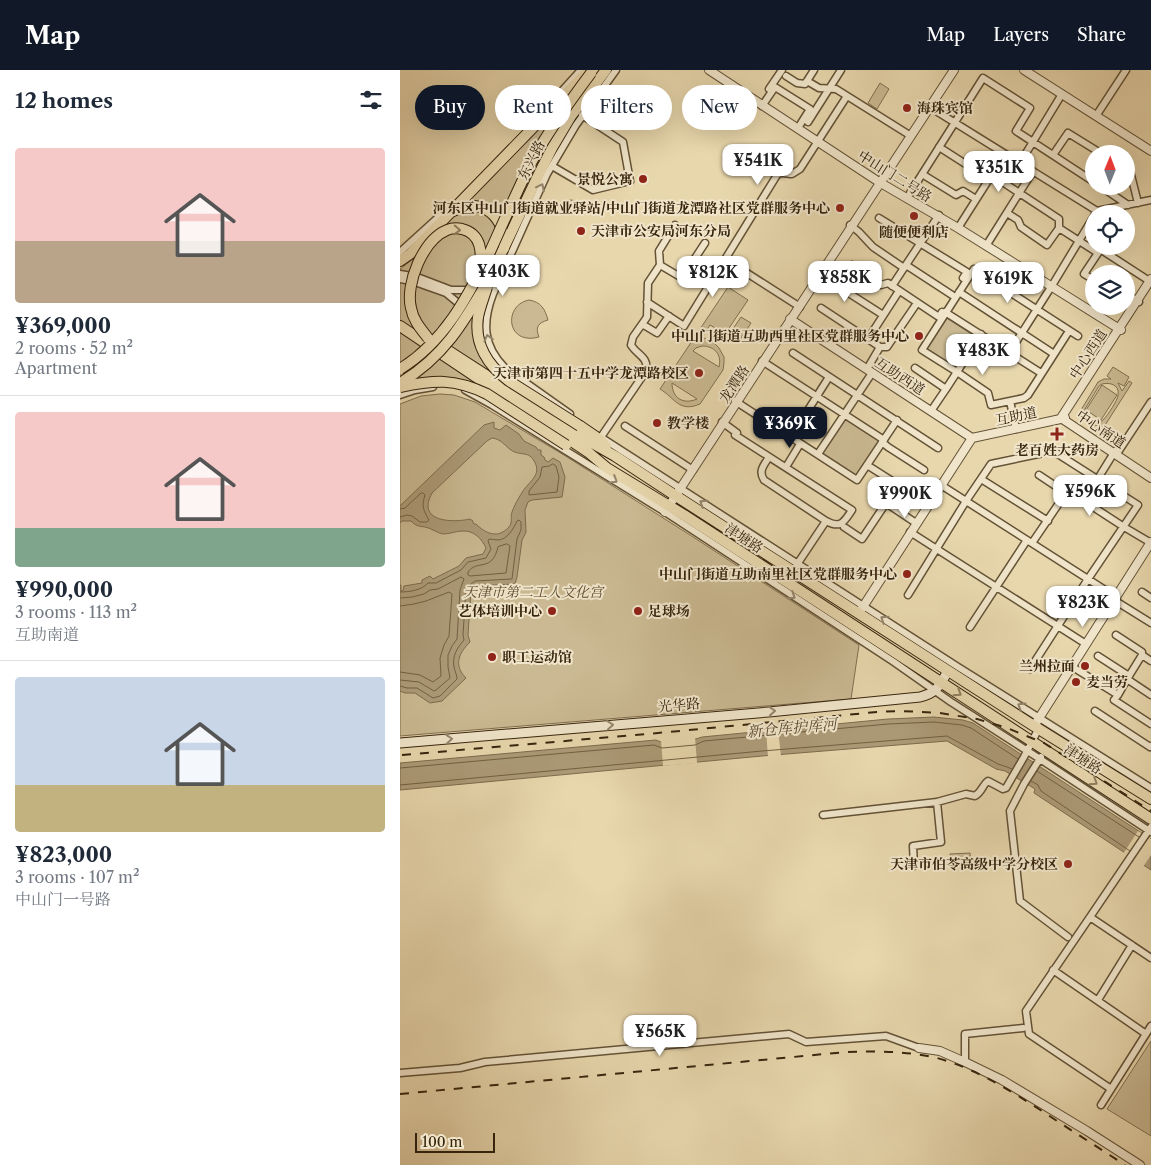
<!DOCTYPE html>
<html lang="en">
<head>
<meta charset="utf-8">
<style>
  body { margin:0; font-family:"Libre Caslon Text","Noto Serif SC",serif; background:#f6f6f7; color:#1f2937; height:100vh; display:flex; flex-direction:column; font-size:19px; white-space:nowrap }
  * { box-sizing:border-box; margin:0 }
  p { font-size:16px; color:#747a83 }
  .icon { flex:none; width:28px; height:28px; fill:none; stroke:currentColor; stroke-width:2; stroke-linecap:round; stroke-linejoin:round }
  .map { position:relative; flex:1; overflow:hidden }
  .panel { display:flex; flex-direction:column; background:#fff; width:400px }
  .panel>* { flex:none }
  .banner { position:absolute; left:15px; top:15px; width:475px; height:45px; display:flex; gap:10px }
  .needle { width:32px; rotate:1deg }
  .fabs { position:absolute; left:685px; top:75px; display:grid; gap:10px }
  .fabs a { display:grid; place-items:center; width:50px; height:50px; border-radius:50%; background:#fff; box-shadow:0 5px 20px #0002; font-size:25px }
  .scale { position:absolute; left:15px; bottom:12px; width:80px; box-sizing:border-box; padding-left:5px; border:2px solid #37250e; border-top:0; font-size:14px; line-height:18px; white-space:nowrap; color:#37250e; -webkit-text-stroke:4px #f0e5ca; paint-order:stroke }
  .price { position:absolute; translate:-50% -42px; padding:0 11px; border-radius:10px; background:#fff; color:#222; font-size:16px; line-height:32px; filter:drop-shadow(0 1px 2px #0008) }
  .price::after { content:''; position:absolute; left:50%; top:30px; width:15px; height:11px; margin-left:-8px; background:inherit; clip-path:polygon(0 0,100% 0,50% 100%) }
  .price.current { background:#111827; color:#fff }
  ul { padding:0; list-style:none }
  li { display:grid; align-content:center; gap:10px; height:265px; padding:0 15px }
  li+li { border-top:1px solid #e0e1e3 }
  li span { display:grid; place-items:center; height:155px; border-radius:5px; color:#555 }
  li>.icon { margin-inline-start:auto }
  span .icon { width:90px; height:90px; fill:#fffc; stroke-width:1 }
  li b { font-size:21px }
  h2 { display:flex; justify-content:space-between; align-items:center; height:60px; padding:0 15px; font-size:21px }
  .pill { padding:0 18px; border-radius:22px; background:#fff; box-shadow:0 5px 20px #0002; font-size:18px; line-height:45px }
  .pill.current { background:#111827; color:#fff }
  header { display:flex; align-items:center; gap:30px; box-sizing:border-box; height:70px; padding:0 25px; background:#111827; color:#fff }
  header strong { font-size:24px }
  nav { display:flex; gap:28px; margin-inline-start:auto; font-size:18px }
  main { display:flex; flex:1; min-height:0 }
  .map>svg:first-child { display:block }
  .green { fill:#cab992; stroke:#806f50; fill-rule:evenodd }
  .water { fill:#ac9a77; stroke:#7d6b4d; fill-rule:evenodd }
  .pier { fill:#e8d7ad }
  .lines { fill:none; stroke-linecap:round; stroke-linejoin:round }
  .shore { stroke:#726042; stroke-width:1 }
  .minor-casing { stroke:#635236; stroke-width:9 }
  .tertiary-casing { stroke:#635236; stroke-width:10 }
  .secondary-casing { stroke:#37250e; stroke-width:11 }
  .primary-casing { stroke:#37250e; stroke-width:12 }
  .trunk-casing { stroke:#37250e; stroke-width:12 }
  .minor { stroke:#f0e5ca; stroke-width:6 }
  .tertiary { stroke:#f0e5ca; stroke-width:8 }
  .secondary { stroke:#f0e5ca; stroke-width:9 }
  .primary { stroke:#e8d7ad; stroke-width:10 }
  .trunk { stroke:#e8d7ad; stroke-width:10 }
  .rail { stroke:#37250e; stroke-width:2; stroke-dasharray:9 9; stroke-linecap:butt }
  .primary-bridge-casing { stroke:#37250e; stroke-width:12; stroke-linecap:butt }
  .trunk-bridge-casing { stroke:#37250e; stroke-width:12; stroke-linecap:butt }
  .primary-bridge { stroke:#e8d7ad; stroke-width:10 }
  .trunk-bridge { stroke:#e8d7ad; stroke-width:10 }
  .oneway { stroke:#94856c }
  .oneway2 { stroke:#907e5e }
  .poi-dot { fill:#8f2418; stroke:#f0e5ca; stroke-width:2 }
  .labels { text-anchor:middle; stroke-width:4; stroke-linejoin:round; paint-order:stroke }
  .poi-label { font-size:14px; font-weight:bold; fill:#37250e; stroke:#f0e5ca; text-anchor:end }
  .street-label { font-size:14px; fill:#37250e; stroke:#f0e5ca }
  .park-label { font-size:14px; font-style:italic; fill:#5c4a2f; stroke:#f0e5ca }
  .water-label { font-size:15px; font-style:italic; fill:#5a482e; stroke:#f0e5ca }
</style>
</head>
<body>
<header>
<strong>Map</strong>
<nav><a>Map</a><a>Layers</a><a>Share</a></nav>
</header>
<main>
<section class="panel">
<h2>12 homes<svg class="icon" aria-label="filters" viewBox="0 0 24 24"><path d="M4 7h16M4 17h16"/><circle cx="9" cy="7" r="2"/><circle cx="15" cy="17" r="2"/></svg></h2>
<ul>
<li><span style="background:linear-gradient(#f6c9c9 60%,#b9a48a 0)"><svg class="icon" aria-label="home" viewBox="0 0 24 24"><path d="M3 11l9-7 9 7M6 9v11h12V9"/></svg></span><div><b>¥369,000</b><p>2 rooms · 52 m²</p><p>Apartment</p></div></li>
<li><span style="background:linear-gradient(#f6c9c9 75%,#7fa58c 0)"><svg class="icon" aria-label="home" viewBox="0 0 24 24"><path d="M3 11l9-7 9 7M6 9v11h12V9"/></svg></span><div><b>¥990,000</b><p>3 rooms · 113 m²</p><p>互助南道</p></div></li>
<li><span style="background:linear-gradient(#c9d6e8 70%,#c2b280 0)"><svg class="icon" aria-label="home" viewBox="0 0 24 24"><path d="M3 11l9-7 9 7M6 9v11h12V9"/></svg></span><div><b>¥823,000</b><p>3 rooms · 107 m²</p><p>中山门一号路</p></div></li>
</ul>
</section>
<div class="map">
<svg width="751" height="1095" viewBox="0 0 751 1095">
  <rect width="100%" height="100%" fill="#e8d7ad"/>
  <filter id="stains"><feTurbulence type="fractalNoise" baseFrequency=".004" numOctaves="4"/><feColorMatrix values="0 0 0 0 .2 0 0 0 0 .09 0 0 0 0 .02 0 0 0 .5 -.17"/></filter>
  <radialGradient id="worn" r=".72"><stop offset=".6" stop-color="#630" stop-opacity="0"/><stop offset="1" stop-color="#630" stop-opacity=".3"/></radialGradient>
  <path class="green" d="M480,13L489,19L477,39L468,33Z
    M155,39L168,47L143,84L129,119L89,208L81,259L84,272L104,333L67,311L33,307L0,310V199L13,189L32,166L89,111Z
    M164 137a7 7 0 1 1 14 0a7 7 0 1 1-14 0Z
    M328,217L348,230L325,264L310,255L302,267L314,273L319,278L324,287V293L323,300L300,334C279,343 275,328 260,319ZM302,276C315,276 322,285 319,297L293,281L296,278ZM272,313L297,329C283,335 272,328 272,313Z
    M129,230C141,232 145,239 148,250C138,253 135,257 139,267C106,276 103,235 129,230Z
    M341,247L351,253L338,273L328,266Z
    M545,247L576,267L556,298L524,277Z
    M713,297L729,307L724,316L718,313L722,321L729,311L732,313L702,360L699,358L701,355L692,356L687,353L683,349L681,340L698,312L704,309H711L707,306ZM702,314C710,312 720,315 718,325C718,330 707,346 704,349C695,358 686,349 685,339L699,316Z
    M702,315L717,325L701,350L686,340Z
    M40,324L54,325L75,332L164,385L290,465L459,575L451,629L0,666V334L21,326Z
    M446,347L481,370L457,407L422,384Z
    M570,783L571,795L551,797L550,784Z
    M751,971V1066L707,1039Z"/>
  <path class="water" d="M94,352V358L100,360L106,355L119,364L124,371L136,377L138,380H141V385L144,387L145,390L148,392L153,388L160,392L165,407L162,427L132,430L128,432L125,440L126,462L122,470L117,507L115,514L75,516L71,520L68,565L70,572C59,583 53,595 66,608L42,631L30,633L15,623H5L0,621V515H1V521H3L4,516L22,513V510L30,506L33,509L59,496L66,488L83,484L86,478C82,469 74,460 62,461C56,461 50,464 43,464C37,463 31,458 25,457C18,456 16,456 11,451H2L0,453V436L84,355ZM92,368C101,369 104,375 111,380C121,387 130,379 136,395C140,406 128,413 123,421C119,427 114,436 112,442C110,447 113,452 109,457C98,469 86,464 76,454H74L73,453V451L70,449C52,453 16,452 32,423L87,371Z
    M534,647L563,650L573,653L751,769V800L634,723L635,719L605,701L596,699L547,671L362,686L0,720V693L256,670C266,676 291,671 302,667L488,649Z"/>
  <path class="pier" d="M378,659L381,686L368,687L366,660Z
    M295,667L297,693L263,696L261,670Z
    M738,761L751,769V785L743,797L723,784Z"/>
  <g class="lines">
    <path class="shore" d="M153,394L156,396L159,407L157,422L129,425V421L140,407L142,397L149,396Z
      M0,439L5,438L21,423H23L25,425C21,437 24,441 29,450L27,452H20L12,446L7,445L0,447
      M107,474L110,476L106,503L70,506L68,505V502C77,489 92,503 98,477Z
      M0,522C10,522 22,520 28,513H36L61,500L68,492L86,488L91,479L88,471L89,469C92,469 95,470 98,470C107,470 114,458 117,451L119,450L121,452V460L117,469L112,509L75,511L66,518L63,565L64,570C57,578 52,586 54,597C55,602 57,605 57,609L40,626L33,628L17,618H7L0,616
      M0,528L12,527L24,524L30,520L38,519L61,507L64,509L60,520L57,569L52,576L48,585V597L50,608L36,620L34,621L19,612L0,610
      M0,536L14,534L26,531L49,522L52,524L49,566L44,575L40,588L41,606L33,612L20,605L0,602
      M0,698L254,675L262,678L295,675L304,671L488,654L534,652L562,655L571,658L618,689
      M637,701L739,767
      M631,711L638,715L641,721L730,781
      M0,715L362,681L547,666L598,694L607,697L612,699"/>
    <g class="minor-casing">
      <path id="minor" d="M414,0L407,11L419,18L436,19L511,66
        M386,6L397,13L405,14L407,11
        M369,19L382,0
        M160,23L181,0
        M362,36L375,17L410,39L398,58
        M528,36L697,141L695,144
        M696,46L726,0
        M408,52L441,0
        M539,77L589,109
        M653,85L668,63L702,84
        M620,93L662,24
        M152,96L193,120L230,111L223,72L182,45
        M726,99L730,101L738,133
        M522,104L556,125L563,121L576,129
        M592,105L659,149V158L647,175L621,157L618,150L607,143
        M700,116L728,135
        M507,128L583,8L630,38L616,61L694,112
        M697,141L751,130
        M479,148L567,202L563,208
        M450,155L459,162L473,177L504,198
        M558,158L605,84
        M659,158L698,183L700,179L751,212
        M586,176L633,101
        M0,182L43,143
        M325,189L400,237
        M260,195L282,208L305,173
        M452,195L481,215L488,213L539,247L542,242
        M506,195L552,225
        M0,204L17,207L51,220H72
        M419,204L483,245
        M282,208L292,206L309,216
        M0,209L15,212L46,223L63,237
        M694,210L684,204L698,183
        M492,216L539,145
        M559,222L654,284
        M726,224L739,232
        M247,232L284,256L377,105C381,101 387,104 392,104L400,99L447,26
        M421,238L468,269L499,221
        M545,242L641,303
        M242,254L257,263L269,246
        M581,264L557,302L522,280L574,199L678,266
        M468,269L480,277H487L517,233
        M393,283L538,378
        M609,283L653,214L694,146
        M362,291L484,370
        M515,298L546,319L557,302L588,323L591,335L610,331L616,359
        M467,299L480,277
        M65,320L92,335L265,442L494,592L551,632L640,689L751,762
        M0,325L15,320L33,317
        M335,331L457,410L497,350
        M610,331L624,328L628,325L669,261
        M531,341L546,319
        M170,344L105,298C83,276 82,253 93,224L147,104L176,55L216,0
        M322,352L337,363L335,365L452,440C444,452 441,459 426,451L364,410C358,401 364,395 369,387
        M225,356L293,400
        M391,367L429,307
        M202,368L558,597L751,718
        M199,369L201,367L246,301C249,287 237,285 231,275L233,267L247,247L248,213L260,195L259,181L275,155
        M482,372L488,377L524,400
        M418,384L472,303
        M716,385L751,332
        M467,395L511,423L514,420L531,431
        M386,397L400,374
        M639,405L666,423L684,431L724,457L751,473
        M581,409L648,451
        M541,415L716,527
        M684,431L715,381
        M444,457L462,469L486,433L516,453
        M510,462L686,574
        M632,473L666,423
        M396,496L426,451
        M742,522L751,528
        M508,525L566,431L591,394L653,381L738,435L688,509L630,599
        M714,530L751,553
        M570,557L627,470
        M716,565L742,582V585
        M698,586L729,606L727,609L751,625
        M671,596L718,625L714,630L751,654
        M729,606L742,585L751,591
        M718,625L727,609
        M695,641L750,677L751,676
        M641,687L624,714L610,741L620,831L668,867
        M423,745L537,732L566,724L575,726C583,721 582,715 588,711L603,719L606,718L624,687L639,658
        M751,757L690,847L751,888
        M514,796L513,776L541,772L537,732
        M690,847L626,941L629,964L711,1019
        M653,900L746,964
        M698,930L732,875
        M565,992V964L623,958
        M0,1003L60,998L85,992L389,964L406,972L486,966L519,978
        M701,1035L751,956"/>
    </g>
    <g class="tertiary-casing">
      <path id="tertiary" d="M309,0L479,112L558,158L721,260
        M624,0L751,81
        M390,249L572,368
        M661,348L751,209
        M661,348L751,408
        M572,368L665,348
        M265,442L554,0
        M459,543L572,368
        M634,656L751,472
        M519,978L540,981L565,992L602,1010L687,1061L740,1095"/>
    </g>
    <g class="secondary-casing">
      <path id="secondary" d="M0,673L369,642L520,627C538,622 539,616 548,601"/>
    </g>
    <g class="primary-casing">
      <path id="primary" d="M53,141C84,126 105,147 104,178
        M0,191L10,184L189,0
        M0,256L188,382L207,398L284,445L751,749
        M44,278L185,369L215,386L276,426L634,656L751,729
        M180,356L199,369L206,376"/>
    </g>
    <g class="trunk-casing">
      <path id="trunk" d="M89,209L137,108L152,78L171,46L206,0"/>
    </g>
    <use href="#minor" class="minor"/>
    <use href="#tertiary" class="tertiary"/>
    <use href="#secondary" class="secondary"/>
    <use href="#primary" class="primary"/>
    <use href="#trunk" class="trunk"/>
    <path class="rail" d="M2,685L258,663L477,642L501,641L540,643L577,649L607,658L644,673L751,741
      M0,1024L446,982C476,981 507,981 537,988C577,999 611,1021 645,1043C672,1061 699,1078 725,1095"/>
    <g class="primary-bridge-casing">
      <path id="primary-bridge" d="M87,217C84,227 80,237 78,247C74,274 88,296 109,311L180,356
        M28,268C21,259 13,250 11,238C5,214 23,170 47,160C52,158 57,158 62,159C82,164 82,183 80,200
        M0,317C34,310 54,308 87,324L166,375"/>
    </g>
    <g class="trunk-bridge-casing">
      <path id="trunk-bridge" d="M0,299C44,272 67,228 89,184C103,153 117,121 132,91C149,60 170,31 191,3
        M0,313C44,287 64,252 89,209"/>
    </g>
    <use href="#primary-bridge" class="primary-bridge"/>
    <use href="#trunk-bridge" class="trunk-bridge"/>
  </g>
  <defs><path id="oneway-chevron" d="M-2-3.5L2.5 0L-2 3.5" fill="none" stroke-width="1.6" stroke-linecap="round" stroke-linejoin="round" transform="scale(1.25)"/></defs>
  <g class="oneway">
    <use href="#oneway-chevron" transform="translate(141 117) rotate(-64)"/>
    <use href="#oneway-chevron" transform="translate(88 268) rotate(-104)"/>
    <use href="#oneway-chevron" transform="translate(214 410) rotate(32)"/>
    <use href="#oneway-chevron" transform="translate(303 433) rotate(-147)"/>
    <use href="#oneway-chevron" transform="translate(392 526) rotate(33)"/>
    <use href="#oneway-chevron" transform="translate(484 549) rotate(-147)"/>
    <use href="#oneway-chevron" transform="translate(621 636) rotate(-148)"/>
    <use href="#oneway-chevron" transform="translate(372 641) rotate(-5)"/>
    <use href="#oneway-chevron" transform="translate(210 655) rotate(-5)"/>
    <use href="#oneway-chevron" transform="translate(49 669) rotate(-5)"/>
  </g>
  <g class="oneway2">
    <use href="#oneway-chevron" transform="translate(57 160) rotate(3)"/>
    <use href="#oneway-chevron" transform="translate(558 623) rotate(33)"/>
    <use href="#oneway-chevron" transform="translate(694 712) rotate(33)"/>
  </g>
  <g class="poi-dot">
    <circle cx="507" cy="38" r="5"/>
    <circle cx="243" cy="109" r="5"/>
    <circle cx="440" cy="138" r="5"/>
    <circle cx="514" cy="146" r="5"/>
    <circle cx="181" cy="161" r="5"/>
    <circle cx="519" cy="266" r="5"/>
    <circle cx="299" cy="303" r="5"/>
    <circle cx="257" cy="353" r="5"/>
    <path d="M654.5 356.5h5v5h5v5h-5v5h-5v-5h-5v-5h5z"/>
    <circle cx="507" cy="504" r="5"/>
    <circle cx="152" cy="541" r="5"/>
    <circle cx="238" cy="541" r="5"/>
    <circle cx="92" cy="587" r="5"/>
    <circle cx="685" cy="596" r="5"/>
    <circle cx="676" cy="612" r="5"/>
    <circle cx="668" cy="794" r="5"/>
  </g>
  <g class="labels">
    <g class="poi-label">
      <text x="517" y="43" text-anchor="start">海珠宾馆</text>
      <text x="233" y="114">景悦公寓</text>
      <text x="430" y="143">河东区中山门街道就业驿站/中山门街道龙潭路社区党群服务中心</text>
      <text x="191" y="166" text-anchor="start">天津市公安局河东分局</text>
      <text x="514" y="167" text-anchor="middle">随便便利店</text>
      <text x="509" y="271">中山门街道互助西里社区党群服务中心</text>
      <text x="289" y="308">天津市第四十五中学龙潭路校区</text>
      <text x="267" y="358" text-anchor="start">教学楼</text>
      <text x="657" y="385" text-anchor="middle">老百姓大药房</text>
      <text x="497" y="509">中山门街道互助南里社区党群服务中心</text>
      <text x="142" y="546">艺体培训中心</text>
      <text x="248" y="546" text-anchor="start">足球场</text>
      <text x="102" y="592" text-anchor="start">职工运动馆</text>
      <text x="675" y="601">兰州拉面</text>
      <text x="686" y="617" text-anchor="start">麦当劳</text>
      <text x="658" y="799">天津市伯苓高级中学分校区</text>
    </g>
    <g class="street-label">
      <text transform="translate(131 90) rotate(-63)" y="5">东兴路</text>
      <text transform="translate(495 106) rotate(32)" y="5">中山门二号路</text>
      <text transform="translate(688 284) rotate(-57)" y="5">中心西道</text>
      <text transform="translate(500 306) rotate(33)" y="5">互助西道</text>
      <text transform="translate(334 314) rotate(-56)" y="5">龙潭路</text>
      <text transform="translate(616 346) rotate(-12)" y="5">互助道</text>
      <text transform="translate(701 359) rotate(34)" y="5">中心南道</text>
      <text transform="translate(344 468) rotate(33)" y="5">津塘路</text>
      <text transform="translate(279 635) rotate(-5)" y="5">光华路</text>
      <text transform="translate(683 689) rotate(33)" y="5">津塘路</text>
    </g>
    <g class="park-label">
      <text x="133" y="527">天津市第二工人文化宫</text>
    </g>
    <g class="water-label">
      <text transform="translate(392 658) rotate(-5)" y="5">新仓库护库河</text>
    </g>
  </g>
  <rect width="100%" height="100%" filter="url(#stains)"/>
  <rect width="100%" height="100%" fill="url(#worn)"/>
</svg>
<div class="fabs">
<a><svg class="needle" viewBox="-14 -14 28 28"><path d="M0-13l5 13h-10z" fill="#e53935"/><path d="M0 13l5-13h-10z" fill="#747a83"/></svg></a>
<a><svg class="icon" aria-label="locate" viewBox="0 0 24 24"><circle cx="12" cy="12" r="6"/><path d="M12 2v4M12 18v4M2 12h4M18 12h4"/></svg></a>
<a><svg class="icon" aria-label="layers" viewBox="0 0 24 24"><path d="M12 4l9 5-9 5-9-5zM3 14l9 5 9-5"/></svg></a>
</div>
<div class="scale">100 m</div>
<b class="price" style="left:358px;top:116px">¥541K</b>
<b class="price" style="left:599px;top:123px">¥351K</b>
<b class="price" style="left:103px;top:227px">¥403K</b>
<b class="price" style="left:313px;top:228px">¥812K</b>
<b class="price" style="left:445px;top:233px">¥858K</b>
<b class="price" style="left:608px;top:234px">¥619K</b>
<b class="price" style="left:583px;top:306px">¥483K</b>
<b class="price current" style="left:390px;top:379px">¥369K</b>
<b class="price" style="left:690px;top:447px">¥596K</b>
<b class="price" style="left:505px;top:449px">¥990K</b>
<b class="price" style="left:683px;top:558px">¥823K</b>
<b class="price" style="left:260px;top:987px">¥565K</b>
<div class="banner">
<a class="pill current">Buy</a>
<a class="pill">Rent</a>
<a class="pill">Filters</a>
<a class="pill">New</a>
</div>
</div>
</main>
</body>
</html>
